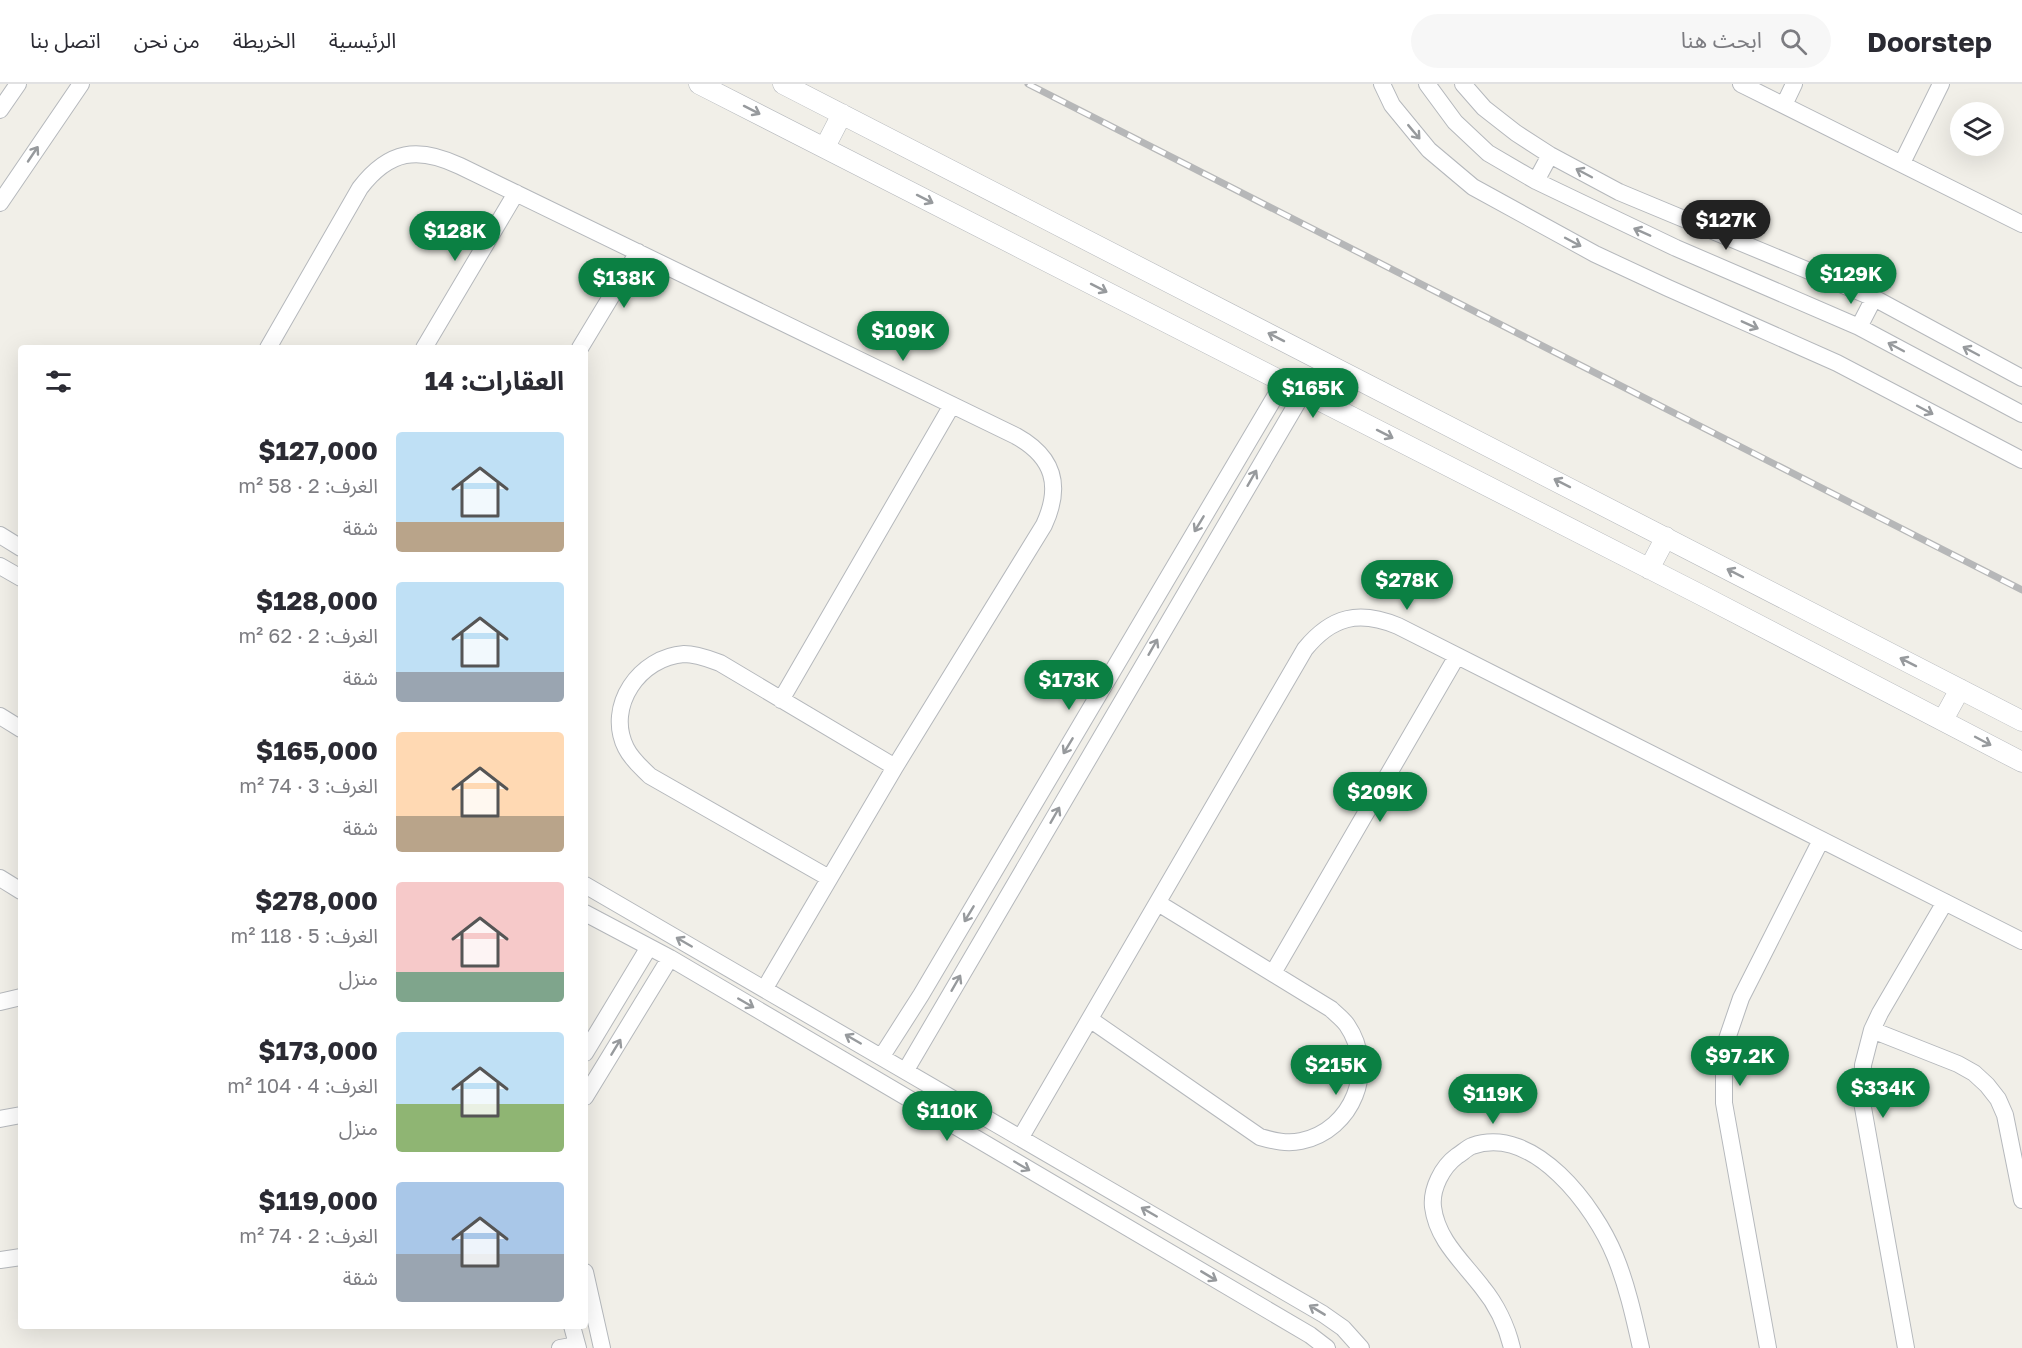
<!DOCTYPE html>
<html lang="ar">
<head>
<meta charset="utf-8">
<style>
  body { margin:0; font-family:"Golos Text","Noto Sans Arabic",sans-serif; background:#f7f7f7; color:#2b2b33; direction:rtl; height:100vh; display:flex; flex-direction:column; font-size:22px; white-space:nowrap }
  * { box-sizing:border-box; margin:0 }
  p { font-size:20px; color:#7c7c81 }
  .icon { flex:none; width:33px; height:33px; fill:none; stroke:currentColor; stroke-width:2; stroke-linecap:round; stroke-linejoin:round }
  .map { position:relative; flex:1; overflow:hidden; direction:ltr }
  .side { position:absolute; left:18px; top:261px; width:570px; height:984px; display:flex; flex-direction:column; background:#fff; border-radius:6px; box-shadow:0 6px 24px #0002; direction:rtl }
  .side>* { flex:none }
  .controls { position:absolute; left:1950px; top:18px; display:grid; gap:12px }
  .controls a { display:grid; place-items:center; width:54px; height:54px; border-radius:50%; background:#fff; box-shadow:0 6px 24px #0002; font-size:30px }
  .price { position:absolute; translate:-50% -51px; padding:0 14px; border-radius:21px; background:#0b8043; color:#fff; font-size:20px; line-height:39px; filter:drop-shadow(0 2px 3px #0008) }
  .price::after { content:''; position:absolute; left:50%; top:36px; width:18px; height:14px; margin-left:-9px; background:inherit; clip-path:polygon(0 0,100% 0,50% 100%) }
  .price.on { background:#222; color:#fff }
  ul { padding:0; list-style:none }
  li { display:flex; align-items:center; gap:18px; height:150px; padding:0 24px }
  li span { display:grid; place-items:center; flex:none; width:168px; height:120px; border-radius:6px; color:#555 }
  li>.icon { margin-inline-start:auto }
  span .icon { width:72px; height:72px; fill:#fffc; stroke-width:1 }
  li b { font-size:26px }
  h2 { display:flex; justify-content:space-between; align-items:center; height:72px; padding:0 24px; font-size:26px }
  header { display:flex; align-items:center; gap:36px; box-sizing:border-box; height:84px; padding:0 30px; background:#fff; border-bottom:2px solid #e1e1e2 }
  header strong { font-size:28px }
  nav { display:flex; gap:33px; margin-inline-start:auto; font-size:21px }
  .search { width:420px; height:54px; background:#f7f7f7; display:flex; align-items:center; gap:15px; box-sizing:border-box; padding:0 21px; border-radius:33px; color:#7c7c81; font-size:22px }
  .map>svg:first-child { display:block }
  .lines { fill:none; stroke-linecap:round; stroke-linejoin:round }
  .minor-casing { stroke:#b5b8bc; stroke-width:18 }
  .tertiary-casing { stroke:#b5b8bc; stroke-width:21 }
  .minor { stroke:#fff; stroke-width:16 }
  .tertiary { stroke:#fff; stroke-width:20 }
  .rail-casing { stroke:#b6b7b8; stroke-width:7 }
  .rail { stroke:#fff; stroke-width:4.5; stroke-dasharray:14; stroke-linecap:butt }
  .oneway { stroke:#979a9d }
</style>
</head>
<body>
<header>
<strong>Doorstep</strong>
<div class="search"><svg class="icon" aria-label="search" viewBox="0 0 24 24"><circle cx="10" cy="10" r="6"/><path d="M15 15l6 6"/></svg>ابحث هنا</div>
<nav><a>الرئيسية</a><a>الخريطة</a><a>من نحن</a><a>اتصل بنا</a></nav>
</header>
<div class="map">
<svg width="2022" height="1264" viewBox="0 0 2022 1264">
  <rect width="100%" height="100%" fill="#f1efe8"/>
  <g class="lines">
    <g class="minor-casing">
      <path id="minor" d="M1382,0L1392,21L1429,66L1473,103L1595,170L1668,204L1837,279L2022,376
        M1427,0L1455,38L1488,69L1536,97L1676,164L1859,243L2022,330
        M1463,0L1484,24L1516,49L1550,71L1619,108L1874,214L2022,294
        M1741,0L2022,140
        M1784,21L1794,0
        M0,26L18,0
        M1902,79L1941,0
        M1536,97L1550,71
        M0,119L81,0
        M1859,243L1874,214
        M268,264L360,104C389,66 418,62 460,82L1016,352C1054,373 1062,402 1044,441L895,683L765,904
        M424,264L516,109
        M580,264L638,168
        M0,451L21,464
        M0,482L21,494
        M781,616L952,321
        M0,632L21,645
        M0,794L21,807
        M829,794L650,692C641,683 632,676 626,664C605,622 640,573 684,570C697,570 709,575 720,579L895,683
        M585,801L1323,1230L1343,1244L1361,1264
        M585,829L670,874L1310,1251L1327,1264
        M1273,889L1457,572
        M0,918L21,913
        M1091,936L1260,1053C1274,1057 1287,1060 1301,1057C1353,1046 1377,985 1347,941C1343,935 1336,930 1331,925L1158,819
        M1872,946L1958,980L1974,989L1987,1001L1998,1015L2005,1031L2022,1116
        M585,969L649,863
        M882,972L921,911L1283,299
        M906,986L1303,309
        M585,1013L670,874
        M0,1035L21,1031
        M1021,1053L1305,565C1332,532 1359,526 1398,542L2022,857
        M0,1176L21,1173
        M585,1188L602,1264
        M572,1242L578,1264
        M560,1264L577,1261
        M1512,1264C1507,1243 1496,1220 1482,1203C1463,1178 1437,1156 1433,1123C1431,1105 1442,1083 1457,1072C1462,1069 1467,1064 1472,1062C1534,1040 1595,1123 1615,1172C1627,1201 1634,1233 1641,1264
        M1768,1264L1724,1019V977L1727,955L1741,914L1821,756
        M1906,1264L1862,1018L1863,981L1872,946L1880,929L1945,818"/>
    </g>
    <g class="tertiary-casing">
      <path id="tertiary" d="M699,0L1701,511L2022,678
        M783,0L2022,637
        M825,63L842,30
        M1649,485L1666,453
        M1943,636L1960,605"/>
    </g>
    <use href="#minor" class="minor"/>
    <use href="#tertiary" class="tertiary"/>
    <g class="rail-casing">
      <path id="rail" d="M1028,0L2022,506"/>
    </g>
    <use href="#rail" class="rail"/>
  </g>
  <defs><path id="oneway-shaft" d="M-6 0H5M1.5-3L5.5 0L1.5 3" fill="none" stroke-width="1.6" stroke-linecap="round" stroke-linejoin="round" transform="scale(1.5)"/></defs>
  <g class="oneway">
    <use href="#oneway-shaft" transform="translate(752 26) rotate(27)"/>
    <use href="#oneway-shaft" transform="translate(1414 48) rotate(50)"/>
    <use href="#oneway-shaft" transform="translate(33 70) rotate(-56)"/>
    <use href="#oneway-shaft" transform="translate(1584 89) rotate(-152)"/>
    <use href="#oneway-shaft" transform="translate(925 115) rotate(27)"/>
    <use href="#oneway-shaft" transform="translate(1642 148) rotate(-156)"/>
    <use href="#oneway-shaft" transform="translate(1573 158) rotate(28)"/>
    <use href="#oneway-shaft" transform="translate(1099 204) rotate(27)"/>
    <use href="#oneway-shaft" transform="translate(1750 241) rotate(24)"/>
    <use href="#oneway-shaft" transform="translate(1276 253) rotate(-153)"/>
    <use href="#oneway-shaft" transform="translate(1896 263) rotate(-152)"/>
    <use href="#oneway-shaft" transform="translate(1971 267) rotate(-152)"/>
    <use href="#oneway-shaft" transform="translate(1925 326) rotate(28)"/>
    <use href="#oneway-shaft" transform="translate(1385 350) rotate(27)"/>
    <use href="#oneway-shaft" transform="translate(1252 394) rotate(-60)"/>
    <use href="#oneway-shaft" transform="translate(1562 399) rotate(-153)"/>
    <use href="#oneway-shaft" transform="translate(1199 440) rotate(121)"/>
    <use href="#oneway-shaft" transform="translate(1735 489) rotate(-153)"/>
    <use href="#oneway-shaft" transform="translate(1153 563) rotate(-60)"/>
    <use href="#oneway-shaft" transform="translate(1908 578) rotate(-153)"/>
    <use href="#oneway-shaft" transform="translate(1983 657) rotate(28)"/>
    <use href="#oneway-shaft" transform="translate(1068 662) rotate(121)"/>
    <use href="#oneway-shaft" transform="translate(1055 731) rotate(-60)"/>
    <use href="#oneway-shaft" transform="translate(969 830) rotate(121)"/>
    <use href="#oneway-shaft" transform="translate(684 858) rotate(-150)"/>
    <use href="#oneway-shaft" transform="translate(956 899) rotate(-60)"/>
    <use href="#oneway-shaft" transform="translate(746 919) rotate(30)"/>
    <use href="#oneway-shaft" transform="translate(853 955) rotate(-150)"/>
    <use href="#oneway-shaft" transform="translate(616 963) rotate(-59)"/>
    <use href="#oneway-shaft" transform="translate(1022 1082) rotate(30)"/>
    <use href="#oneway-shaft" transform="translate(1149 1128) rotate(-150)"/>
    <use href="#oneway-shaft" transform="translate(1209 1192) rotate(31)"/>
    <use href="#oneway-shaft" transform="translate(1317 1226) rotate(-149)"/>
  </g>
</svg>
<div class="controls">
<a><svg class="icon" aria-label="layers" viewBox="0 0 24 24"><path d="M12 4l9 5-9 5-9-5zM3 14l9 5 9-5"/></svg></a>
</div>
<b class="price on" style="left:1726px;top:167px">$127K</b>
<b class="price" style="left:455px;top:178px">$128K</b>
<b class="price" style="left:1851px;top:221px">$129K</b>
<b class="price" style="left:624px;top:225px">$138K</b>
<b class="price" style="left:903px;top:278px">$109K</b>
<b class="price" style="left:1313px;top:335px">$165K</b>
<b class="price" style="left:1407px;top:527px">$278K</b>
<b class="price" style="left:1069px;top:627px">$173K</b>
<b class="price" style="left:1380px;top:739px">$209K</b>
<b class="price" style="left:1740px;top:1003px">$97.2K</b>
<b class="price" style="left:1336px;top:1012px">$215K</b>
<b class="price" style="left:1883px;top:1035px">$334K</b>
<b class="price" style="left:1493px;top:1041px">$119K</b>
<b class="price" style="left:947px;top:1058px">$110K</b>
<section class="side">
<h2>العقارات: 14<svg class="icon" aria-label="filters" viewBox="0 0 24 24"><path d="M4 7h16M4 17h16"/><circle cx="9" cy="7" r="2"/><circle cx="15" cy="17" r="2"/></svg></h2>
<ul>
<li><span style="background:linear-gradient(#bfe0f5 75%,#b9a48a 0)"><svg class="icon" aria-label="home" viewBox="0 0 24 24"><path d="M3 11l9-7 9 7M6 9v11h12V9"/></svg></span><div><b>$127,000</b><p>الغرف: 2 · 58 m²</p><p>شقة</p></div></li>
<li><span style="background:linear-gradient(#bfe0f5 75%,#9aa5b1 0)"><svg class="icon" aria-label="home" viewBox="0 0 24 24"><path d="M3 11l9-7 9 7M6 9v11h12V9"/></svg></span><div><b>$128,000</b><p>الغرف: 2 · 62 m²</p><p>شقة</p></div></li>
<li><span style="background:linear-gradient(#ffd9b3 70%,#b9a48a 0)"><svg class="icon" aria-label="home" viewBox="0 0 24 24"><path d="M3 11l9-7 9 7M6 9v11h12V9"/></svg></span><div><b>$165,000</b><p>الغرف: 3 · 74 m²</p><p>شقة</p></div></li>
<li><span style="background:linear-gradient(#f6c9c9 75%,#7fa58c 0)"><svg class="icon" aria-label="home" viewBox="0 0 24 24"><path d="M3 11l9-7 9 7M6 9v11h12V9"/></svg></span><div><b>$278,000</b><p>الغرف: 5 · 118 m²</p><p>منزل</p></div></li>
<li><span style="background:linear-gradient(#bfe0f5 60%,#8fb573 0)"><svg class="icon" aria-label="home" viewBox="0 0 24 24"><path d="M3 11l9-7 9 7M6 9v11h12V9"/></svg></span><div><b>$173,000</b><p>الغرف: 4 · 104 m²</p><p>منزل</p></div></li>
<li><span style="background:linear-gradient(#a9c7e8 60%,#9aa5b1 0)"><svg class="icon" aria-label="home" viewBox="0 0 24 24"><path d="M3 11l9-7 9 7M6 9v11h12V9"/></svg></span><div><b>$119,000</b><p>الغرف: 2 · 74 m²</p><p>شقة</p></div></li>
</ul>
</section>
</div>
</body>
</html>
